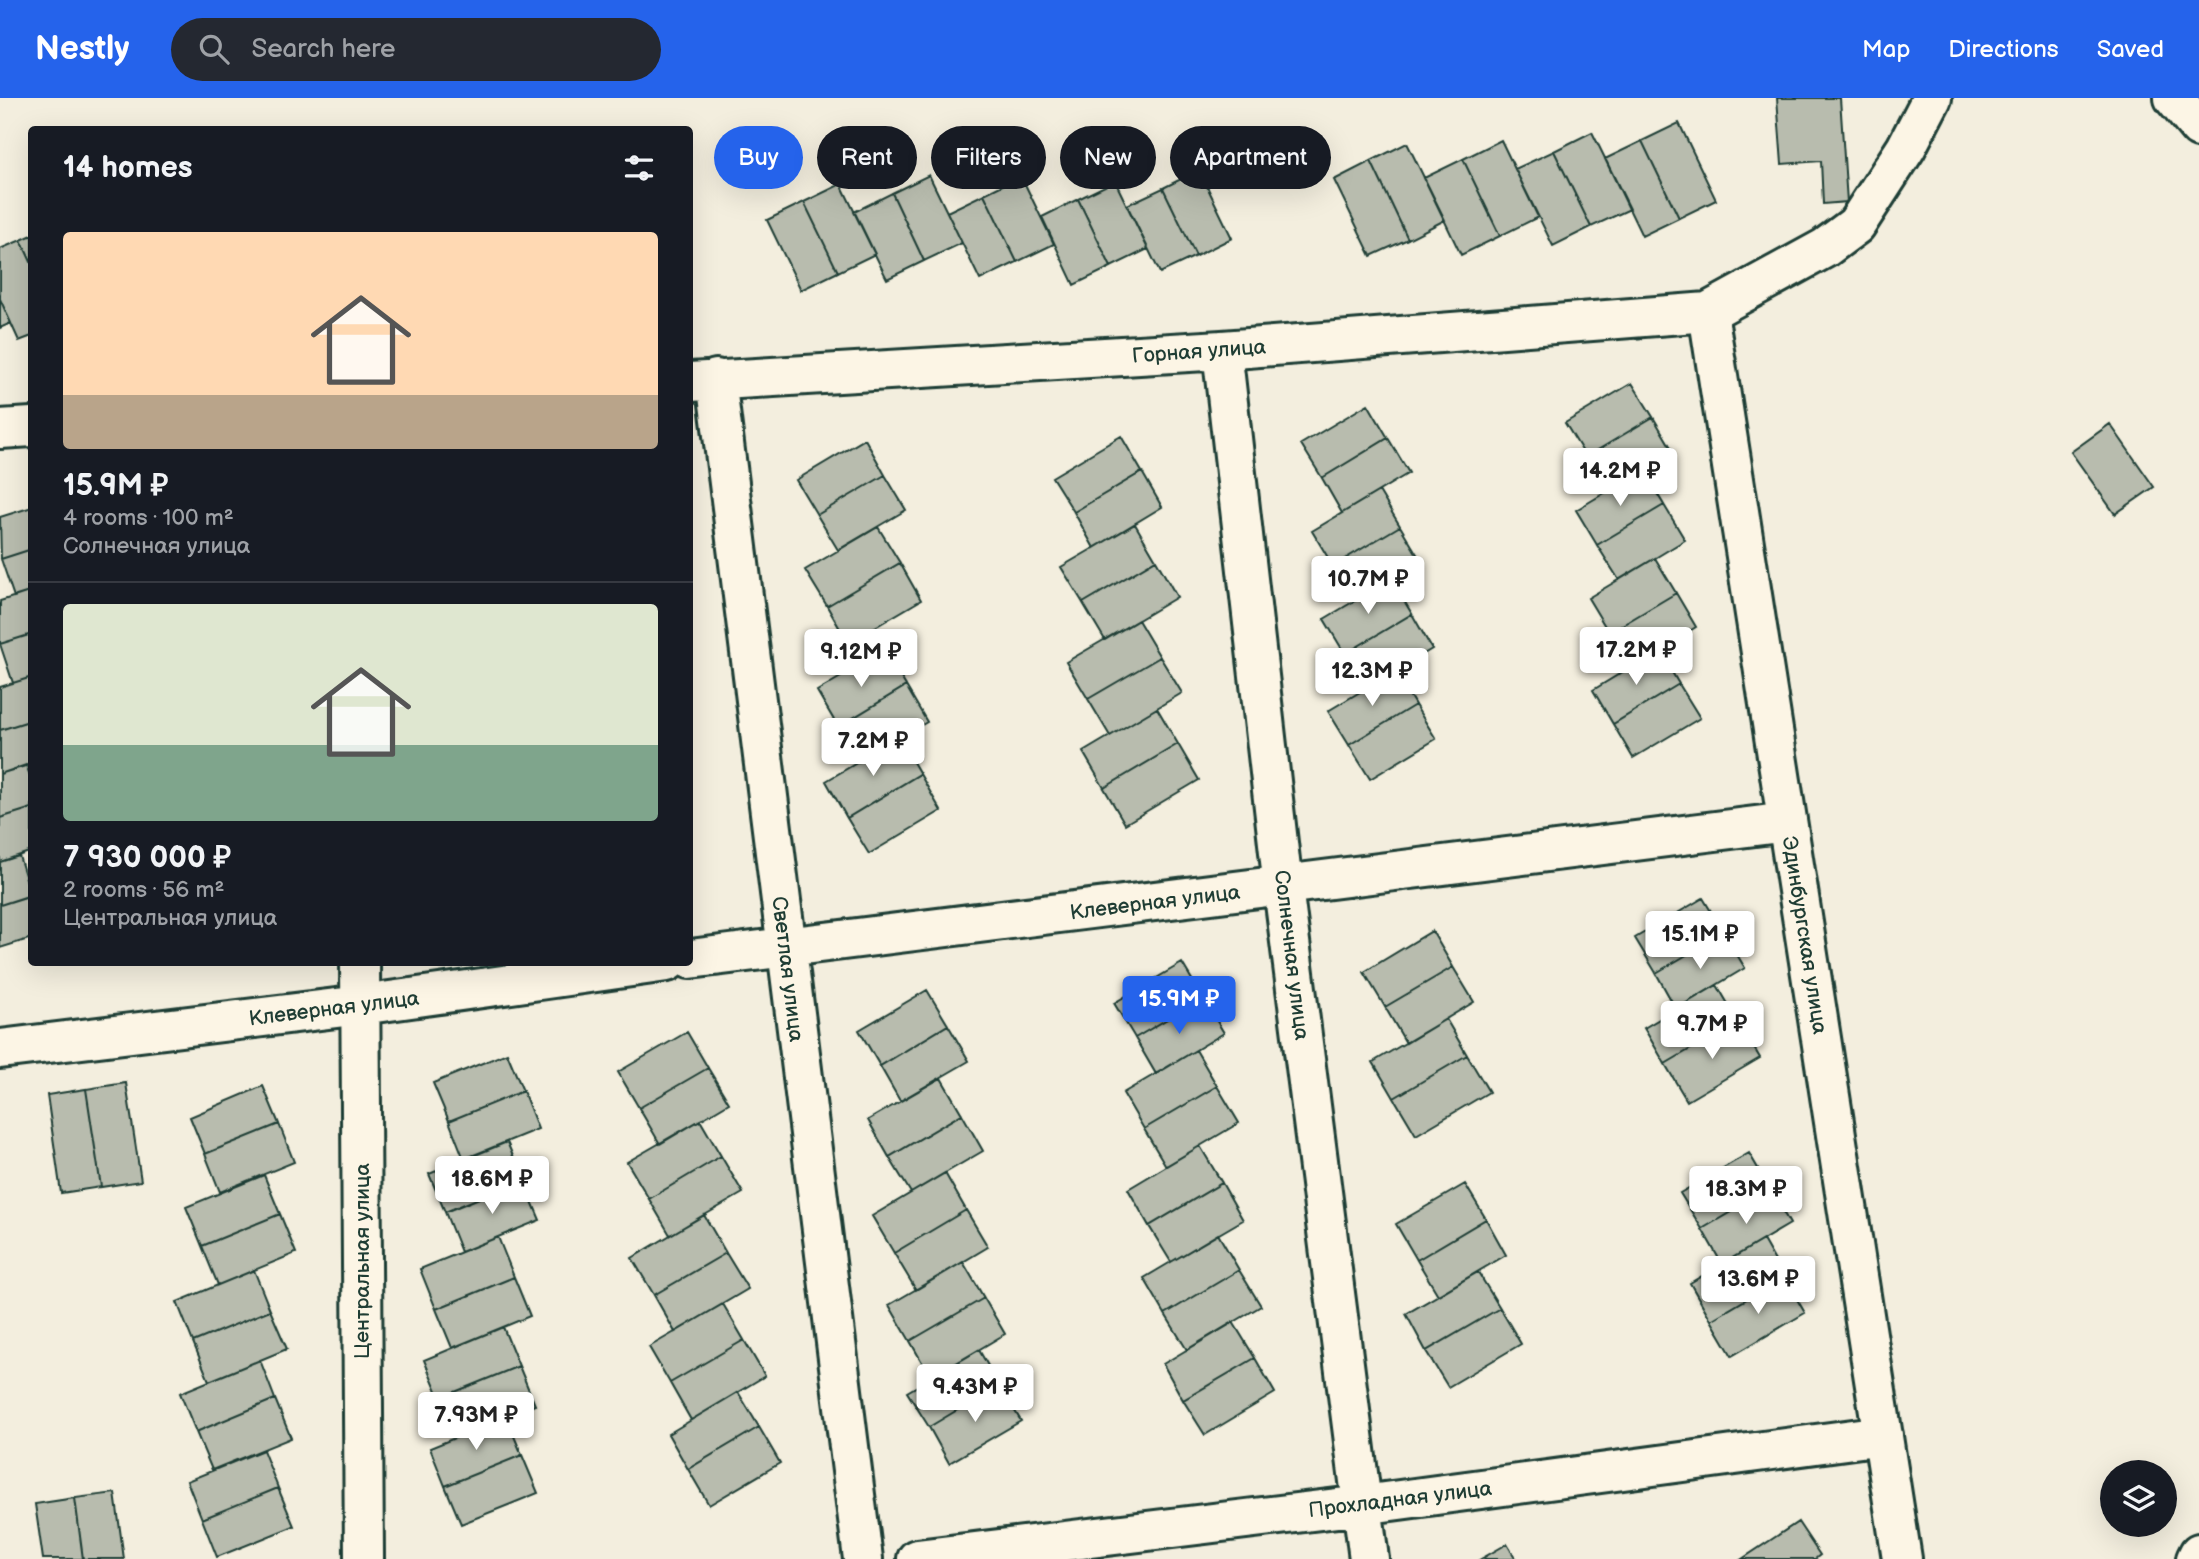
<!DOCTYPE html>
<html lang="en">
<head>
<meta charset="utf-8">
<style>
  body { margin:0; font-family:"Balsamiq Sans",sans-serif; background:#242831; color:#f1f3f6; height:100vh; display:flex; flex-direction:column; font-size:26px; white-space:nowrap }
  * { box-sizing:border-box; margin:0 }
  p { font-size:23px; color:#9ea1a6 }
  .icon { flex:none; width:38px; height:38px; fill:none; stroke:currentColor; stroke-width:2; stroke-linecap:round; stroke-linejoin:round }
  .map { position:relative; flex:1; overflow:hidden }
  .panel { position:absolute; left:28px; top:28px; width:665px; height:840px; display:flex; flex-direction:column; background:#171b24; border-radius:7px; box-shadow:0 7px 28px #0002 }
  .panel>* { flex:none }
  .banner { position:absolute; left:714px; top:28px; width:665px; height:63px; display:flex; gap:14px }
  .tools { position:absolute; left:2100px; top:1362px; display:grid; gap:14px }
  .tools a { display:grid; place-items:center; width:77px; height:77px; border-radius:50%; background:#171b24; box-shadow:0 7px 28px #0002; font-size:35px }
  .price { position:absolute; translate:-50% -60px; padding:0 16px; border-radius:7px; background:#fff; color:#222; font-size:23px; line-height:46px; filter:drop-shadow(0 2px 4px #0008) }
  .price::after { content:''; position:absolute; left:50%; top:42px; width:21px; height:16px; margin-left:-10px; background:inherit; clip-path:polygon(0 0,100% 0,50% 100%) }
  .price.current { background:#2563eb; color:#fff }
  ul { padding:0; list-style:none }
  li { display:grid; align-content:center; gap:14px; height:371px; padding:0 35px }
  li+li { border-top:2px solid #363941 }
  li span { display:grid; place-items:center; height:217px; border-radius:7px; color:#555 }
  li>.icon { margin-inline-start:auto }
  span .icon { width:126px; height:126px; fill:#fffc; stroke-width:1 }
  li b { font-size:30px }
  h2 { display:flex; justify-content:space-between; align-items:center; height:84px; padding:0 35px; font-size:30px }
  .tag { padding:0 24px; border-radius:32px; background:#171b24; box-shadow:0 7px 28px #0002; font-size:24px; line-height:63px }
  .tag.current { background:#2563eb; color:#fff }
  header { display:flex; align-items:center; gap:42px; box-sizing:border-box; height:98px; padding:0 35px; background:#2563eb; color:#fff }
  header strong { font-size:33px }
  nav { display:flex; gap:38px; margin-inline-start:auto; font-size:24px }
  .search { width:490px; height:63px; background:#242831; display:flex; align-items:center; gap:18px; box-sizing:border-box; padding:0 24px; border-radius:38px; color:#9ea1a6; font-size:26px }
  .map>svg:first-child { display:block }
  .building { fill:#b8bcae; stroke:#1f3d34; stroke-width:2 }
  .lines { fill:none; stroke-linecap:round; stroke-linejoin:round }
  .minor-casing { stroke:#1f3d34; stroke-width:44 }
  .minor { stroke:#fcf5e5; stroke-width:38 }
  .labels { text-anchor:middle; stroke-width:5; stroke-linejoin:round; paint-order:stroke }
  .street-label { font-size:21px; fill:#1f3d34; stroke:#fcf5e5 }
</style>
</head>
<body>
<header>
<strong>Nestly</strong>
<div class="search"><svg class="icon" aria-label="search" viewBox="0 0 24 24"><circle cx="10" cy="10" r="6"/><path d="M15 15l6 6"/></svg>Search here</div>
<nav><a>Map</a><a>Directions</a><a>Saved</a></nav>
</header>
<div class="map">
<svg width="2199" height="1461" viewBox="0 0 2199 1461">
  <rect width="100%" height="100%" fill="#f3eede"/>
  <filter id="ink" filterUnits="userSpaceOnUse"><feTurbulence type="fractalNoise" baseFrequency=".0143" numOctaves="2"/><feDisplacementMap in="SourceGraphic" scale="14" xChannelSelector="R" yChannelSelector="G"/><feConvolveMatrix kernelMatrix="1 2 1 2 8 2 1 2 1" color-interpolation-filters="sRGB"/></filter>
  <g filter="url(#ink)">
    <path class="building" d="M1777,0H1840L1847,104L1823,106L1821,63L1782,66Z
      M1679,25L1716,102L1679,120L1642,43Z
      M1592,34L1630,111L1591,129L1554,53Z
      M1501,42L1538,119L1500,138L1463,61Z
      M1642,43L1679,120L1642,138L1605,61Z
      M1407,45L1445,122L1408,141L1371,63Z
      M1554,53L1591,129L1553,148L1515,71Z
      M1463,61L1500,138L1461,157L1424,80Z
      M1371,63L1408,141L1371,158L1334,82Z
      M1199,72L1232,140L1196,158L1163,90Z
      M929,77L962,145L924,163L892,95Z
      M1021,78L1054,146L1017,164L984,96Z
      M1115,83L1148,151L1111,169L1078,101Z
      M841,86L875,156L838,174L804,104Z
      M1163,90L1196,158L1160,175L1127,107Z
      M892,95L924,163L887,181L854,114Z
      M984,96L1017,164L980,182L947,114Z
      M1078,101L1111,169L1074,187L1042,119Z
      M804,104L838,174L801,192L767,122Z
      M32,137V166L21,142Z
      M21,142L32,166V238L19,243L0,201V151Z
      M0,201L11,225L0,230Z
      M1632,285L1653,319L1586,359L1565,325Z
      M1368,306L1388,340L1322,380L1301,346Z
      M1653,319L1673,353L1606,393L1586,359Z
      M2110,326L2154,389L2115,416L2071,354Z
      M1121,338L1142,374L1074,414L1052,379Z
      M1388,340L1409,375L1342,415L1322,380Z
      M865,341L885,377L817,417L796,382Z
      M1643,372L1664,407L1597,447L1576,412Z
      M1142,374L1162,409L1094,450L1074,414Z
      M885,377L906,412L838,452L817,417Z
      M1379,393L1400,428L1333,468L1312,433Z
      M1664,407L1685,442L1619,482L1597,447Z
      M32,409V451L1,461L0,419Z
      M1135,426L1156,462L1083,505L1061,469Z
      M1400,428L1421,463L1355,503L1333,468Z
      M878,429L900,465L827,508L805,472Z
      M32,451V493L14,499L1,461Z
      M1655,460L1676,495L1609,535L1588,500Z
      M1156,462L1177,499L1105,542L1083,505Z
      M900,465L921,502L848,545L827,508Z
      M1391,481L1412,516L1345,556L1324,521Z
      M32,493V536L0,546V503Z
      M1676,495L1696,529L1630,570L1609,535Z
      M1412,516L1432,551L1366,591L1345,556Z
      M1138,522L1160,559L1088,601L1066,564Z
      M32,536V579L13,585L0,546Z
      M1659,552L1679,586L1613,626L1593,592Z
      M885,553L906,588L838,629L817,593Z
      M1160,559L1182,595L1110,638L1088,601Z
      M1395,573L1415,607L1349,647L1328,613Z
      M32,579V622L0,632V589Z
      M1679,586L1700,620L1633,660L1613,626Z
      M906,588L927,624L858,664L838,629Z
      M1415,607L1436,641L1370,681L1349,647Z
      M1157,610L1178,646L1104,690L1083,654Z
      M32,622V666L0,676V632Z
      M899,640L920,676L847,720L826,683Z
      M1178,646L1199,682L1125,726L1104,690Z
      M26,667L32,683V710L0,720V676Z
      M920,676L941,713L869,756L847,720Z
      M32,710V753L0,764V720Z
      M19,758L31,797L0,807V764Z
      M32,797V840L0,850V807Z
      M1703,800L1724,835L1656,875L1635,840Z
      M1432,833L1453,869L1385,909L1364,874Z
      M1724,835L1745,870L1676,911L1656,875Z
      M1182,865L1203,900L1135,940L1114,905Z
      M1453,869L1474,904L1406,945L1385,909Z
      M1717,887L1738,923L1665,966L1644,930Z
      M927,892L948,927L880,968L859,932Z
      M1203,900L1224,935L1156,976L1135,940Z
      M1446,921L1467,957L1394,1000L1373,964Z
      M1738,923L1760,960L1687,1003L1665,966Z
      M948,927L969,963L900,1003L880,968Z
      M687,934L708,970L639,1010L618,974Z
      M1196,952L1217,988L1144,1031L1123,995Z
      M507,955L523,993L449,1023L433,985Z
      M1467,957L1489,994L1416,1037L1394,1000Z
      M708,970L729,1005L660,1046L639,1010Z
      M941,980L962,1016L889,1059L868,1022Z
      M126,985L141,1083L101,1089L86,991Z
      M263,988L279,1026L205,1056L190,1019Z
      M1217,988L1239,1025L1166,1068L1144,1031Z
      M86,991L101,1089L61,1095L47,997Z
      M523,993L538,1031L464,1061L449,1023Z
      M962,1016L983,1053L911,1095L889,1059Z
      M700,1022L721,1058L649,1101L627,1064Z
      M279,1026L294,1064L220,1094L205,1056Z
      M507,1044L523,1082L445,1114L429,1076Z
      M1200,1048L1222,1085L1149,1128L1128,1091Z
      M1749,1055L1770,1091L1702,1131L1680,1095Z
      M721,1058L743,1095L670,1137L649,1101Z
      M945,1075L966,1112L894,1155L872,1118Z
      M264,1077L280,1116L202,1148L186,1109Z
      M523,1082L540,1122L461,1154L445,1114Z
      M1222,1085L1243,1122L1171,1164L1149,1128Z
      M1465,1086L1486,1121L1417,1162L1396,1126Z
      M1770,1091L1790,1126L1722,1166L1702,1131Z
      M966,1112L988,1149L916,1192L894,1155Z
      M280,1116L296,1155L218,1187L202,1148Z
      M704,1117L726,1155L654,1197L632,1160Z
      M1486,1121L1506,1157L1438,1197L1417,1162Z
      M1218,1136L1239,1172L1165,1216L1144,1180Z
      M498,1139L514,1179L436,1211L420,1171Z
      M1763,1142L1784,1179L1711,1222L1690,1185Z
      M726,1155L748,1191L675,1234L654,1197Z
      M963,1164L984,1200L910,1243L889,1207Z
      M254,1172L270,1212L193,1244L177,1204Z
      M1239,1172L1261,1208L1187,1252L1165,1216Z
      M1478,1174L1500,1210L1426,1253L1406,1216Z
      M514,1179L530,1218L452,1250L436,1211Z
      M1784,1179L1805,1215L1732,1258L1711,1222Z
      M984,1200L1005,1236L931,1280L910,1243Z
      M723,1206L744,1242L670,1285L649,1249Z
      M1500,1210L1521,1246L1448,1289L1426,1253Z
      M270,1212L287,1251L209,1283L193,1244Z
      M1233,1224L1255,1260L1183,1302L1163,1266Z
      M503,1229L519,1268L440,1300L424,1262Z
      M744,1242L765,1278L691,1322L670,1285Z
      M979,1252L999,1287L929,1329L907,1294Z
      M1255,1260L1275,1295L1205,1337L1183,1302Z
      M260,1262L275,1301L196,1334L180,1295Z
      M519,1268L535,1307L456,1339L440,1300Z
      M999,1287L1021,1323L949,1365L929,1329Z
      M738,1294L759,1329L688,1371L668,1336Z
      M275,1301L291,1340L212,1372L196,1334Z
      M506,1319L522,1357L445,1388L430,1350Z
      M759,1329L780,1365L709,1407L688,1371Z
      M263,1352L278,1390L202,1421L187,1383Z
      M522,1357L538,1395L461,1426L445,1388Z
      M278,1390L294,1428L217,1459L202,1421Z
      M115,1395L124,1461H83L75,1400Z
      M75,1400L83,1461H43L35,1406Z
      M1798,1424L1820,1457L1815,1461H1742Z
      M1507,1446L1516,1461H1481Z"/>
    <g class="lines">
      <g class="minor-casing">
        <path id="minor" d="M2174,0L2199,30
          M1708,214L1902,1461
          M1222,252L1283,789L1369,1461
          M716,281L863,1461
          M690,284L1222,252L1708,214L1825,150L1856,127L1906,50L1932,0
          M0,331L32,329
          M690,861L1787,724
          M360,864L364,1461
          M0,951L361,907L667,864
          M917,1461L1362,1407L1883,1337
          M2196,1461L2199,1455"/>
      </g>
      <use href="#minor" class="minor"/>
    </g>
  </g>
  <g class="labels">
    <g class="street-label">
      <text transform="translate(1199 253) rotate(-4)" y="7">Горная улица</text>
      <text transform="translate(1155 804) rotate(-7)" y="7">Клеверная улица</text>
      <text transform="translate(1805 837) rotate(81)" y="7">Эдинбургская улица</text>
      <text transform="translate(1292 857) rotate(83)" y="7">Солнечная улица</text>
      <text transform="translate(788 871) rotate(83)" y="7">Светлая улица</text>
      <text transform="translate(334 910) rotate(-7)" y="7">Клеверная улица</text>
      <text transform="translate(362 1163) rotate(-90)" y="7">Центральная улица</text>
      <text transform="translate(1400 1401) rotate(-7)" y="7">Прохладная улица</text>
    </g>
  </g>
</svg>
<div class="tools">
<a><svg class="icon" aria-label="layers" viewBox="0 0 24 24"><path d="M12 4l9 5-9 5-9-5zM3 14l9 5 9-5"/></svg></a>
</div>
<b class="price" style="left:1620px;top:410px">14.2M ₽</b>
<b class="price" style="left:1368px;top:518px">10.7M ₽</b>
<b class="price" style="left:1636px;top:589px">17.2M ₽</b>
<b class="price" style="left:861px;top:591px">9.12M ₽</b>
<b class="price" style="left:1372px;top:610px">12.3M ₽</b>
<b class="price" style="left:873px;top:680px">7.2M ₽</b>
<b class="price" style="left:1700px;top:873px">15.1M ₽</b>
<b class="price current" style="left:1179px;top:938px">15.9M ₽</b>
<b class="price" style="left:1712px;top:963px">9.7M ₽</b>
<b class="price" style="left:492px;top:1118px">18.6M ₽</b>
<b class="price" style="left:1746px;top:1128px">18.3M ₽</b>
<b class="price" style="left:1758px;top:1218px">13.6M ₽</b>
<b class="price" style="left:975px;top:1326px">9.43M ₽</b>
<b class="price" style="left:476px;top:1354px">7.93M ₽</b>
<div class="banner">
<a class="tag current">Buy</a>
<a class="tag">Rent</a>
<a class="tag">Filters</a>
<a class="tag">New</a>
<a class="tag">Apartment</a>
</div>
<section class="panel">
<h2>14 homes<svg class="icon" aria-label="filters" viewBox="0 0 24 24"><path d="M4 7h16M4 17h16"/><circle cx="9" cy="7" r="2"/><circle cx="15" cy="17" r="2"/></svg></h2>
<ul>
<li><span style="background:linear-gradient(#ffd9b3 75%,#b9a48a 0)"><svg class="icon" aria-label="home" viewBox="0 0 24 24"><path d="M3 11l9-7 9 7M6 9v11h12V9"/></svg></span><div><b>15.9M ₽</b><p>4 rooms · 100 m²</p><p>Солнечная улица</p></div></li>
<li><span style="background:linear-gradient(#dfe7d0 65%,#7fa58c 0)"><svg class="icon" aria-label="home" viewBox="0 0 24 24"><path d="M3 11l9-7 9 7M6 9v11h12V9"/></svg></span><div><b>7 930 000 ₽</b><p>2 rooms · 56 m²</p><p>Центральная улица</p></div></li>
</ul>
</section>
</div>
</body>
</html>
